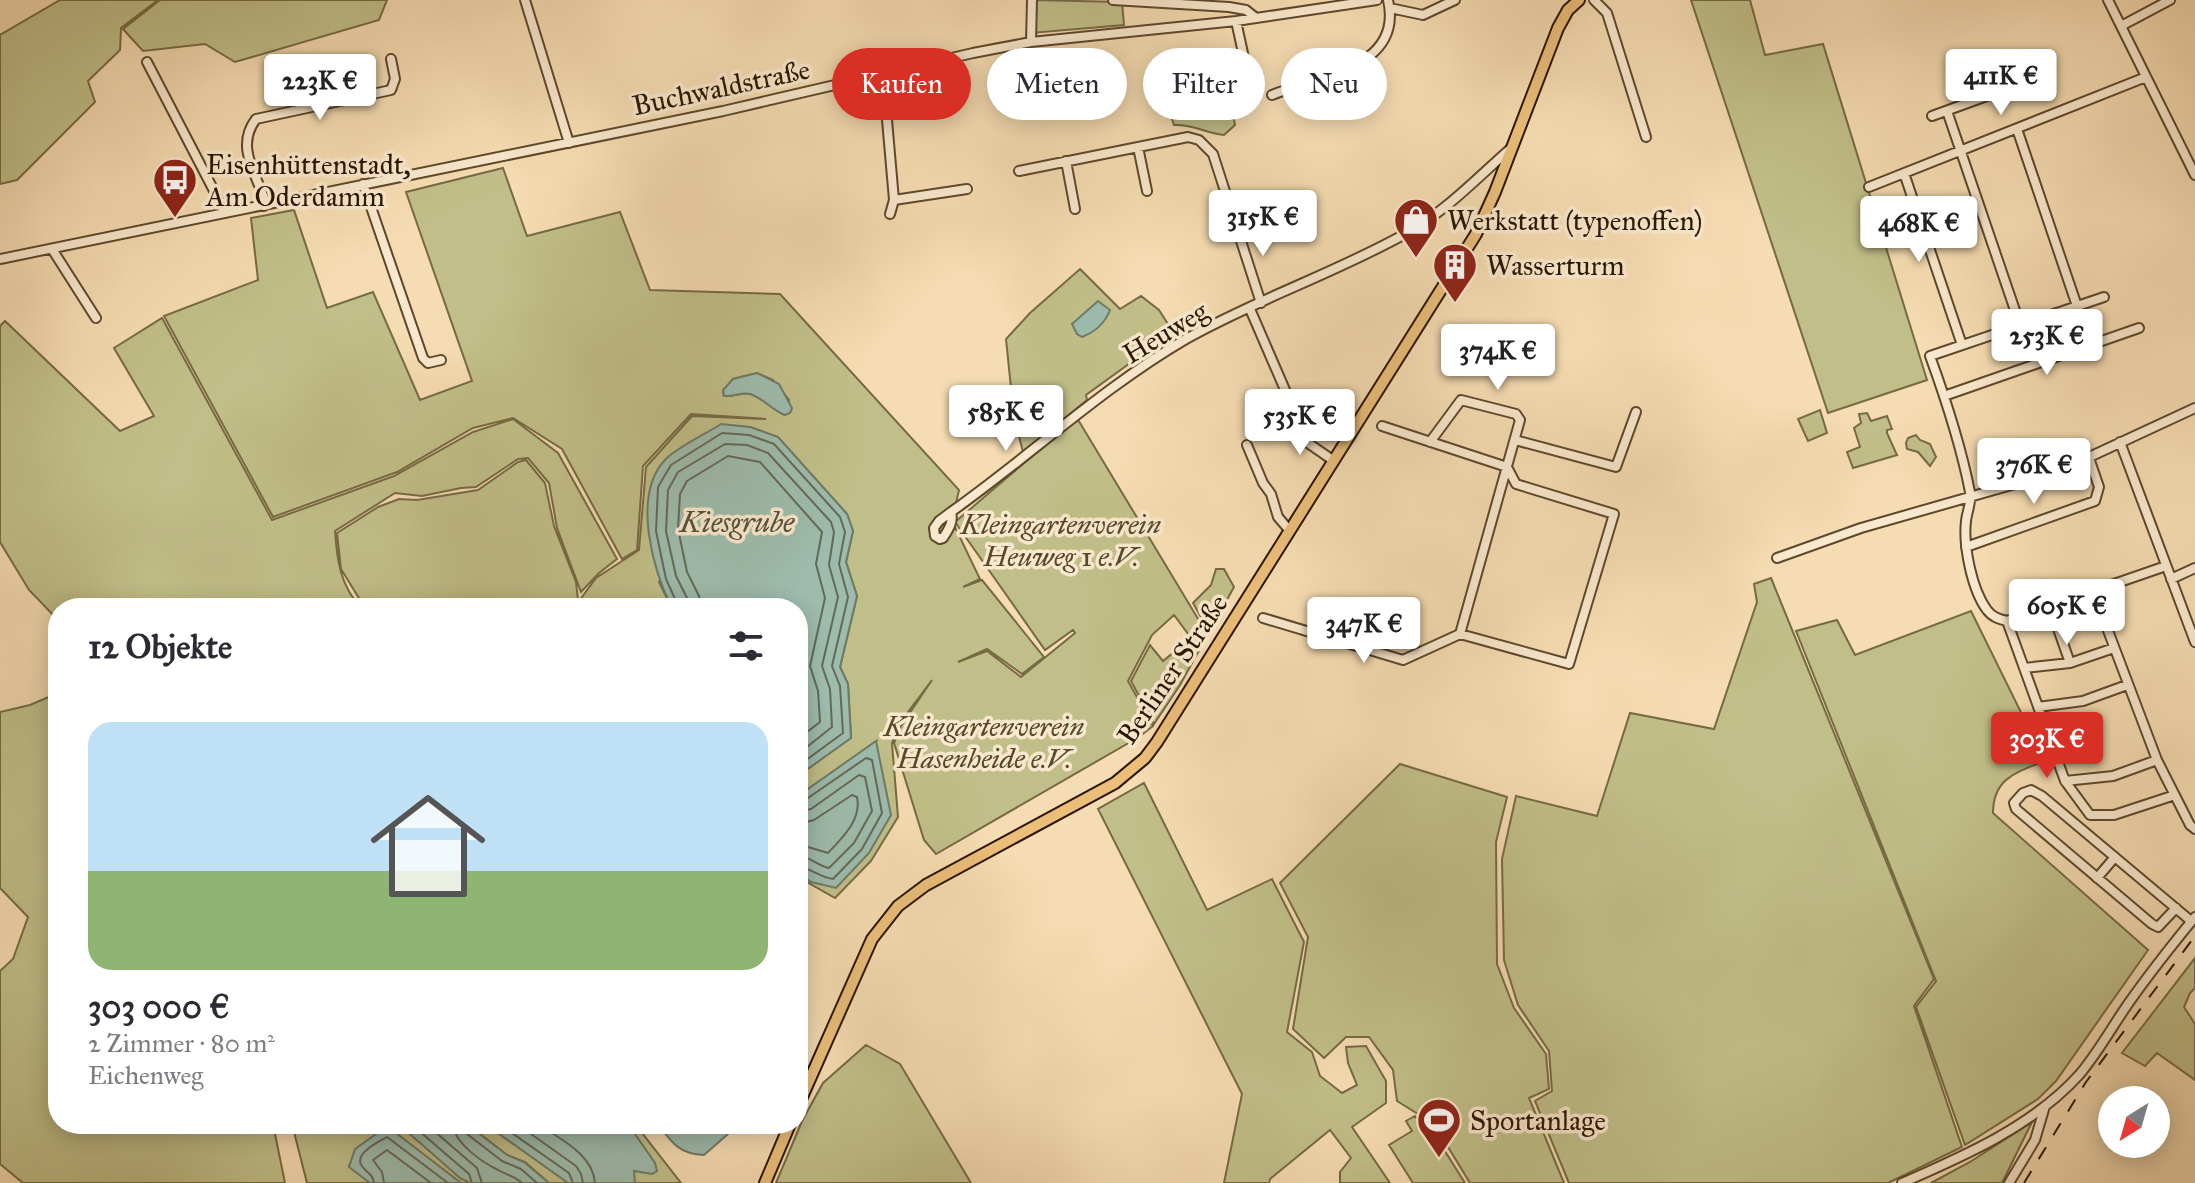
<!DOCTYPE html>
<html lang="de">
<head>
<meta charset="utf-8">
<style>
  body { margin:0; font-family:"IM FELL Great Primer",serif; background:#f2f2f3; color:#2b2b33; height:100vh; display:flex; flex-direction:column; font-size:30px; white-space:nowrap }
  * { box-sizing:border-box; margin:0 }
  p { font-size:26px; color:#7c7c81 }
  .icon { flex:none; width:44px; height:44px; fill:none; stroke:currentColor; stroke-width:2; stroke-linecap:round; stroke-linejoin:round }
  .map { position:relative; flex:1; overflow:hidden }
  .drawer { position:absolute; left:48px; top:598px; width:760px; height:536px; display:flex; flex-direction:column; background:#fff; border-radius:32px; box-shadow:0 4px 20px #0003 }
  .drawer>* { flex:none }
  .top-card { position:absolute; left:832px; top:48px; width:760px; height:72px; display:flex; gap:16px }
  .needle { width:52px; rotate:217deg }
  .fabs { position:absolute; left:2098px; top:1086px; display:grid; gap:16px }
  .fabs a { display:grid; place-items:center; width:72px; height:72px; border-radius:50%; background:#fff; box-shadow:0 4px 20px #0003; font-size:40px }
  .price { position:absolute; translate:-50% -68px; padding:0 18px; border-radius:8px; background:#fff; color:#222; font-size:26px; line-height:52px; filter:drop-shadow(0 2px 4px #0008) }
  .price::after { content:''; position:absolute; left:50%; top:48px; width:24px; height:18px; margin-left:-12px; background:inherit; clip-path:polygon(0 0,100% 0,50% 100%) }
  .price.on { background:#d93025; color:#fff }
  ul { padding:0; list-style:none }
  li { display:grid; align-content:center; gap:16px; height:424px; padding:0 40px }
  li span { display:grid; place-items:center; height:248px; border-radius:24px; color:#555 }
  li>.icon { margin-inline-start:auto }
  span .icon { width:144px; height:144px; fill:#fffc; stroke-width:1 }
  li b { font-size:34px }
  h2 { display:flex; justify-content:space-between; align-items:center; height:96px; padding:0 40px; font-size:34px }
  .tag { padding:0 28px; border-radius:36px; background:#fff; box-shadow:0 4px 20px #0003; font-size:28px; line-height:72px }
  .tag.on { background:#d93025; color:#fff }
  .map>svg:first-child { display:block }
  .green { fill:#c1bf89; stroke:#766a44; stroke-width:2; fill-rule:evenodd }
  .water { fill:#9dbcad; stroke:#6f7a68; stroke-width:2 }
  .lines { fill:none; stroke-linecap:round; stroke-linejoin:round }
  .shore { stroke:#646956; stroke-width:2 }
  .minor-casing { stroke:#5e482c; stroke-width:12 }
  .major-casing { stroke:#2b1600; stroke-width:14 }
  .minor { stroke:#f9e8cd; stroke-width:8 }
  .major { stroke:#ebbe79; stroke-width:10 }
  .rail { stroke:#2b1600; stroke-width:2; stroke-dasharray:14 14; stroke-linecap:butt }
  .labels { text-anchor:middle; stroke-width:7; stroke-linejoin:round; paint-order:stroke }
  .street-label { font-size:28px; fill:#2b1600; stroke:#f9e8cd }
  .poi-label { font-size:28px; fill:#2b1600; stroke:#f9e8cd; text-anchor:start }
  .park-label { font-size:28px; font-style:italic; fill:#584929; stroke:#f9e8cd }
  .water-label { font-size:30px; font-style:italic; fill:#53503d; stroke:#f9e8cd }
</style>
</head>
<body>
<div class="map">
<svg width="2195" height="1183" viewBox="0 0 2195 1183">
  <rect width="100%" height="100%" fill="#f6dcb2"/>
  <filter id="stains"><feTurbulence type="fractalNoise" baseFrequency=".0025" numOctaves="4"/><feColorMatrix values="0 0 0 0 .2 0 0 0 0 .09 0 0 0 0 .02 0 0 0 .5 -.17"/></filter>
  <radialGradient id="worn" r=".72"><stop offset=".6" stop-color="#630" stop-opacity="0"/><stop offset="1" stop-color="#630" stop-opacity=".3"/></radialGradient>
  <path class="green" d="M60,0H158L121,28L120,50L88,81L95,102L17,180L0,184V35Z
    M160,0H387L379,20L235,62L205,44L143,51L123,29Z
    M1033,0L1122,2L1124,25L1031,33Z
    M1691,0H1750L1765,55L1823,44L1927,380L1828,413Z
    M1182,71C1211,72 1232,97 1235,125L1224,135C1204,133 1194,124 1174,125C1164,96 1162,95 1182,71Z
    M503,168L527,236L620,212L650,290L780,294L959,490L952,521L980,579L963,587L982,580L1044,657L1022,674L987,649L958,662L987,651L1021,677L1075,633L1073,630L1045,650L955,522L1077,418L1203,627L1197,633L1206,626L1193,603L1211,585L1216,569H1224L1234,587L1180,685L1154,724L1131,681L1150,645L1163,661L1191,638L1174,615L1152,635L1128,681L1153,726L1139,737L936,854L924,840L894,743L901,726L932,680L902,720L892,743L898,817L871,861L835,898L798,877V872L811,882L876,742L798,796V776L851,737L848,684L840,667L857,596L846,562L853,531L847,514L778,437L750,427L659,582L672,608H574L596,578L639,550L646,467L692,416L766,419L691,414L643,466L637,550L622,559L562,449L513,418L473,428L397,472L273,517L164,316L258,280L251,218L294,210L327,308L373,292L420,400L472,381L406,192ZM757,373L773,380L789,400L785,415C772,410 764,398 751,394C741,392 734,397 724,396L723,392L733,379Z
    M1080,269L1120,309L1141,296L1159,310L1173,332L1086,395L1087,400L1023,452L1014,417L1006,339L1030,313Z
    M162,318L272,520L394,476L473,432L513,419L558,453L617,559L599,573L581,592L557,528L549,483L528,458L518,459L476,487L461,488L422,496L395,493L335,531C337,560 340,585 361,608H58V620L29,590L0,542V326L5,321L120,431L154,416L114,348Z
    M1820,410L1827,433L1808,441L1798,419Z
    M1867,413L1871,421L1887,416L1892,429L1887,430V433L1897,455L1853,468L1847,452L1860,447L1854,428L1861,423L1859,414Z
    M1916,435L1920,440L1930,444L1936,457L1930,466L1918,452L1907,449L1906,443L1908,438Z
    M526,460L545,483L554,526L576,582L578,600L569,608H365L341,569L337,533L378,507L399,499L417,500L478,490L518,462Z
    M1771,578L1934,979L1914,1006L1962,1147L1888,1183H1569L1535,1101L1552,1091L1549,1051L1518,1005L1504,960L1502,859L1516,796L1597,816L1630,713L1714,729L1757,602L1754,584Z
    M1971,611L2045,761C2017,772 1993,778 1993,813L2148,950L2056,1081L2038,1099L1965,1145L1916,1007L1936,981L1796,631L1837,620L1855,655Z
    M58,693V1124H273L285,1183H23L0,1164V971L13,959L28,917L0,888V712L30,705Z
    M1400,764L1507,797L1496,842L1497,964L1514,1008L1546,1054L1549,1089L1529,1098L1564,1183H1470L1434,1124L1397,1101L1393,1070L1369,1037H1346L1324,1058L1293,1029L1308,937L1280,883Z
    M1144,783L1207,910L1272,879L1304,942L1287,1032L1312,1052L1320,1076L1342,1093L1357,1085L1348,1063L1346,1047L1366,1046L1386,1081V1103L1352,1127L1390,1183H1340V1172L1351,1158L1330,1130L1270,1179L1269,1183H1224L1242,1094L1098,809Z
    M2195,958V988L2190,993L2184,1007L2195,1024V1080L2157,1053L2145,1066L2122,1053Z
    M866,1045L900,1064L971,1183H776L802,1121L823,1083Z
    M1415,1116L1431,1140L1436,1137L1465,1183H1413L1389,1145L1412,1131L1406,1121Z
    M2032,1122L2002,1183H1931L1970,1162Z
    M292,1124H403L404,1128L460,1178L470,1183H461L387,1127L349,1166L370,1183H307Z
    M467,1124H635L681,1183H549L525,1162L507,1155Z"/>
  <path class="water" d="M1098,301L1110,310C1105,323 1095,332 1082,337L1077,334L1072,324Z
    M757,373L779,384L792,408L790,413L785,415C772,410 763,398 750,394C741,392 734,397 724,396L723,390L733,379Z
    M721,424L750,427L778,437L847,514L853,531L846,562L857,596L840,667L848,684L851,738L798,776V608H672C653,570 632,497 664,461C675,448 706,434 721,424Z
    M876,741L891,815L869,853L836,888L811,882L798,872V796Z
    M403,1124H467L507,1155L524,1162L549,1183H470L460,1178L403,1128Z
    M485,1124H628L655,1163L657,1171L652,1174L634,1171L635,1183H568Z
    M658,1124H732L728,1134L704,1155C679,1154 672,1143 658,1124Z
    M387,1126L461,1183H370L349,1167L355,1149Z"/>
  <g class="lines">
    <path class="shore" d="M679,608L666,579L656,531L658,487L671,465L722,433L749,435L774,444L840,517L845,532L839,564L848,597L832,666L840,686L843,733L798,766
      M689,608L687,598L676,576L666,531L668,490L678,472L725,444L747,445L768,453L831,522L834,532L829,565L838,597L822,666L830,689L832,727L798,754
      M701,608L699,596L687,572L678,529L680,494L687,481L728,456L760,462L822,532L816,564L825,598L810,666L818,691L820,722L798,739
      M798,802L805,800L866,758L872,760L882,813L862,849L833,879C819,877 808,867 798,866
      M798,812L811,809L859,775L865,777L872,811L854,843L829,868C817,866 810,856 798,856
      M798,824L814,820L852,795L857,797C862,820 842,838 828,853L798,844
      M411,1124L469,1174L472,1183
      M426,1124L477,1168L482,1183
      M453,1124C454,1143 482,1162 498,1170C507,1175 514,1176 522,1183
      M463,1124L467,1134L502,1161L521,1169L537,1183
      M499,1124L569,1173L573,1183
      M517,1124L576,1166L581,1174L583,1183
      M538,1124C560,1139 593,1154 595,1183
      M374,1183C372,1172 367,1174 362,1166C353,1154 378,1142 387,1137L448,1183
      M384,1183L382,1172L373,1160L387,1150L431,1183"/>
    <g class="minor-casing">
      <path id="minor" d="M525,0L569,143
        M1113,0L1229,7L1246,10L1256,18
        M1594,0L1607,13L1646,137
        M2108,0L2195,175
        M1390,8L1423,15L1455,0
        M1236,21L1250,85
        M2121,26L2170,0
        M1031,42L1032,0
        M147,62L225,212
        M883,74L894,200L967,189
        M1272,95C1317,76 1404,69 1388,0
        M1947,111L2020,325
        M1932,116L2014,86
        M2017,129L2077,306
        M1138,147L1147,191
        M1066,161L1075,209
        M1019,171L1188,137L1199,140L1213,154L1261,303
        M1904,173L1962,345
        M363,184L423,358L428,363L441,360
        M1869,187L2146,77
        M264,206V198C254,170 236,145 256,119L391,90L395,79L391,59
        M890,214L894,200
        M52,249L96,318
        M0,259L723,111L973,53L1031,42L1236,21L1377,0
        M1250,309L1308,443L1334,461
        M1944,396L2139,328
        M1382,426L1507,467L1516,484L1614,514L1569,664L1460,634L1520,420L1516,414L1461,400L1430,442
        M1515,440L1616,467L1636,412
        M2120,442L2195,642
        M1247,445L1263,483L1271,494L1278,517L1290,531
        M951,512L939,521L934,528L935,536L940,539L943,538C948,530 954,522 951,512C1030,456 1102,388 1186,339C1257,299 1335,273 1405,234C1445,212 1476,179 1509,150
        M1966,547L2095,501L2099,487L2089,458
        M1777,558L1861,528L2057,472L2195,408
        M2171,579L2195,568
        M2093,591L2157,760L2190,825L2195,829
        M2050,606L2070,663
        M1263,618L1403,660L1460,634
        M2007,621C1999,619 1992,617 1987,610C1972,590 1963,546 1966,521C1967,511 1972,502 1970,492C1961,446 1946,400 1930,356L2104,297
        M2007,621L2065,781L2090,815H2114L2175,795
        M2007,621L2166,566
        M2024,668L2070,663L2114,648
        M2038,707L2083,701L2127,685
        M2065,781L2113,776L2157,760
        M2097,878L2115,857
        M2176,908L2158,927L2152,924L2016,809L2014,803L2023,793L2031,790L2042,796L2191,921
        M1902,1183C1964,1156 2033,1126 2079,1075C2097,1054 2112,1027 2128,1004C2149,974 2172,945 2195,917
        M2009,1183L2035,1140L2045,1106"/>
    </g>
    <g class="major-casing">
      <path id="major" d="M798,1106L872,939L898,906L926,885L1115,783L1145,758L1157,742L1476,234L1495,192L1558,28L1568,10L1579,0
        M765,1183L790,1124"/>
    </g>
    <use href="#minor" class="minor"/>
    <use href="#major" class="major"/>
    <path class="rail" d="M2024,1183L2086,1082L2195,936"/>
  </g>
  <defs>
    <g id="bus-pin" transform="scale(2.3)"><path d="M0 17L-7.5 6A9.5 9.5 0 1 1 7.5 6Z" fill="#8f2418" stroke="#f9e8cd"/><path d="M-5-6H5V4H4V6H2V4H-2V6H-4V4H-5ZM-3.5-4V0h7V-4ZM-3.5 1.2v1.5H-2V1.2ZM2 1.2v1.5H3.5V1.2Z" fill="#fff"/></g>
    <g id="shop-pin" transform="scale(2.3)"><path d="M0 17L-7.5 6A9.5 9.5 0 1 1 7.5 6Z" fill="#8f2418" stroke="#f9e8cd"/><path d="M-5-2.5h2.3a2.7 3.5 0 0 1 5.4 0H5L5.5 6h-11ZM-1.5-2.5h3a1.5 2.3 0 0 0-3 0Z" fill="#fff"/></g>
    <g id="building-pin" transform="scale(2.3)"><path d="M0 17L-7.5 6A9.5 9.5 0 1 1 7.5 6Z" fill="#8f2418" stroke="#f9e8cd"/><path d="M-4-6H4V6H1V3H-1V6H-4ZM-2.5-4.3h1.7v1.8h-1.7ZM.8-4.3h1.7v1.8H.8ZM-2.5-1h1.7V.8h-1.7ZM.8-1h1.7V.8H.8Z" fill="#fff"/></g>
    <g id="stadium-pin" transform="scale(2.3)"><path d="M0 17L-7.5 6A9.5 9.5 0 1 1 7.5 6Z" fill="#8f2418" stroke="#f9e8cd"/><path d="M0-5a6.5 5 0 1 0 0 10a6.5 5 0 1 0 0-10ZM-3.5-1.8h7v3.6h-7Z" fill="#fff"/></g>
  </defs>
  <g fill-rule="evenodd">
    <use href="#bus-pin" x="175" y="180"/>
    <use href="#shop-pin" x="1416" y="220"/>
    <use href="#building-pin" x="1455" y="265"/>
    <use href="#stadium-pin" x="1439" y="1120"/>
  </g>
  <g class="labels">
    <g class="street-label">
      <text transform="translate(721 87) rotate(-12)" y="10">Buchwaldstraße</text>
      <text transform="translate(1165 332) rotate(-31)" y="10">Heuweg</text>
      <text transform="translate(1172 669) rotate(-56)" y="10">Berliner Straße</text>
    </g>
    <g class="poi-label">
      <text x="206" y="174">Eisenhüttenstadt,<tspan x="206" dy="32">Am Oderdamm</tspan></text>
      <text x="1447" y="230">Werkstatt (typenoffen)</text>
      <text x="1486" y="275">Wasserturm</text>
      <text x="1470" y="1130">Sportanlage</text>
    </g>
    <g class="park-label">
      <text x="1061" y="534">Kleingartenverein<tspan x="1061" dy="32">Heuweg 1 e.V.</tspan></text>
      <text x="984" y="736">Kleingartenverein<tspan x="984" dy="32">Hasenheide e.V.</tspan></text>
    </g>
    <g class="water-label">
      <text x="737" y="532">Kiesgrube</text>
    </g>
  </g>
  <rect width="100%" height="100%" filter="url(#stains)"/>
  <rect width="100%" height="100%" fill="url(#worn)"/>
</svg>
<div class="fabs">
<a><svg class="needle" viewBox="-14 -14 28 28"><path d="M0-13l5 13h-10z" fill="#e53935"/><path d="M0 13l5-13h-10z" fill="#7c7c81"/></svg></a>
</div>
<b class="price" style="left:2001px;top:117px">411K €</b>
<b class="price" style="left:320px;top:122px">223K €</b>
<b class="price" style="left:1263px;top:258px">315K €</b>
<b class="price" style="left:1919px;top:264px">468K €</b>
<b class="price" style="left:2047px;top:377px">253K €</b>
<b class="price" style="left:1498px;top:392px">374K €</b>
<b class="price" style="left:1006px;top:453px">585K €</b>
<b class="price" style="left:1300px;top:457px">535K €</b>
<b class="price" style="left:2034px;top:506px">376K €</b>
<b class="price" style="left:2067px;top:647px">605K €</b>
<b class="price" style="left:1364px;top:665px">347K €</b>
<b class="price on" style="left:2047px;top:780px">303K €</b>
<div class="top-card">
<a class="tag on">Kaufen</a>
<a class="tag">Mieten</a>
<a class="tag">Filter</a>
<a class="tag">Neu</a>
</div>
<section class="drawer">
<h2>12 Objekte<svg class="icon" aria-label="filters" viewBox="0 0 24 24"><path d="M4 7h16M4 17h16"/><circle cx="9" cy="7" r="2"/><circle cx="15" cy="17" r="2"/></svg></h2>
<ul>
<li><span style="background:linear-gradient(#bfe0f5 60%,#8fb573 0)"><svg class="icon" aria-label="home" viewBox="0 0 24 24"><path d="M3 11l9-7 9 7M6 9v11h12V9"/></svg></span><div><b>303 000 €</b><p>2 Zimmer · 80 m²</p><p>Eichenweg</p></div></li>
</ul>
</section>
</div>
</body>
</html>
